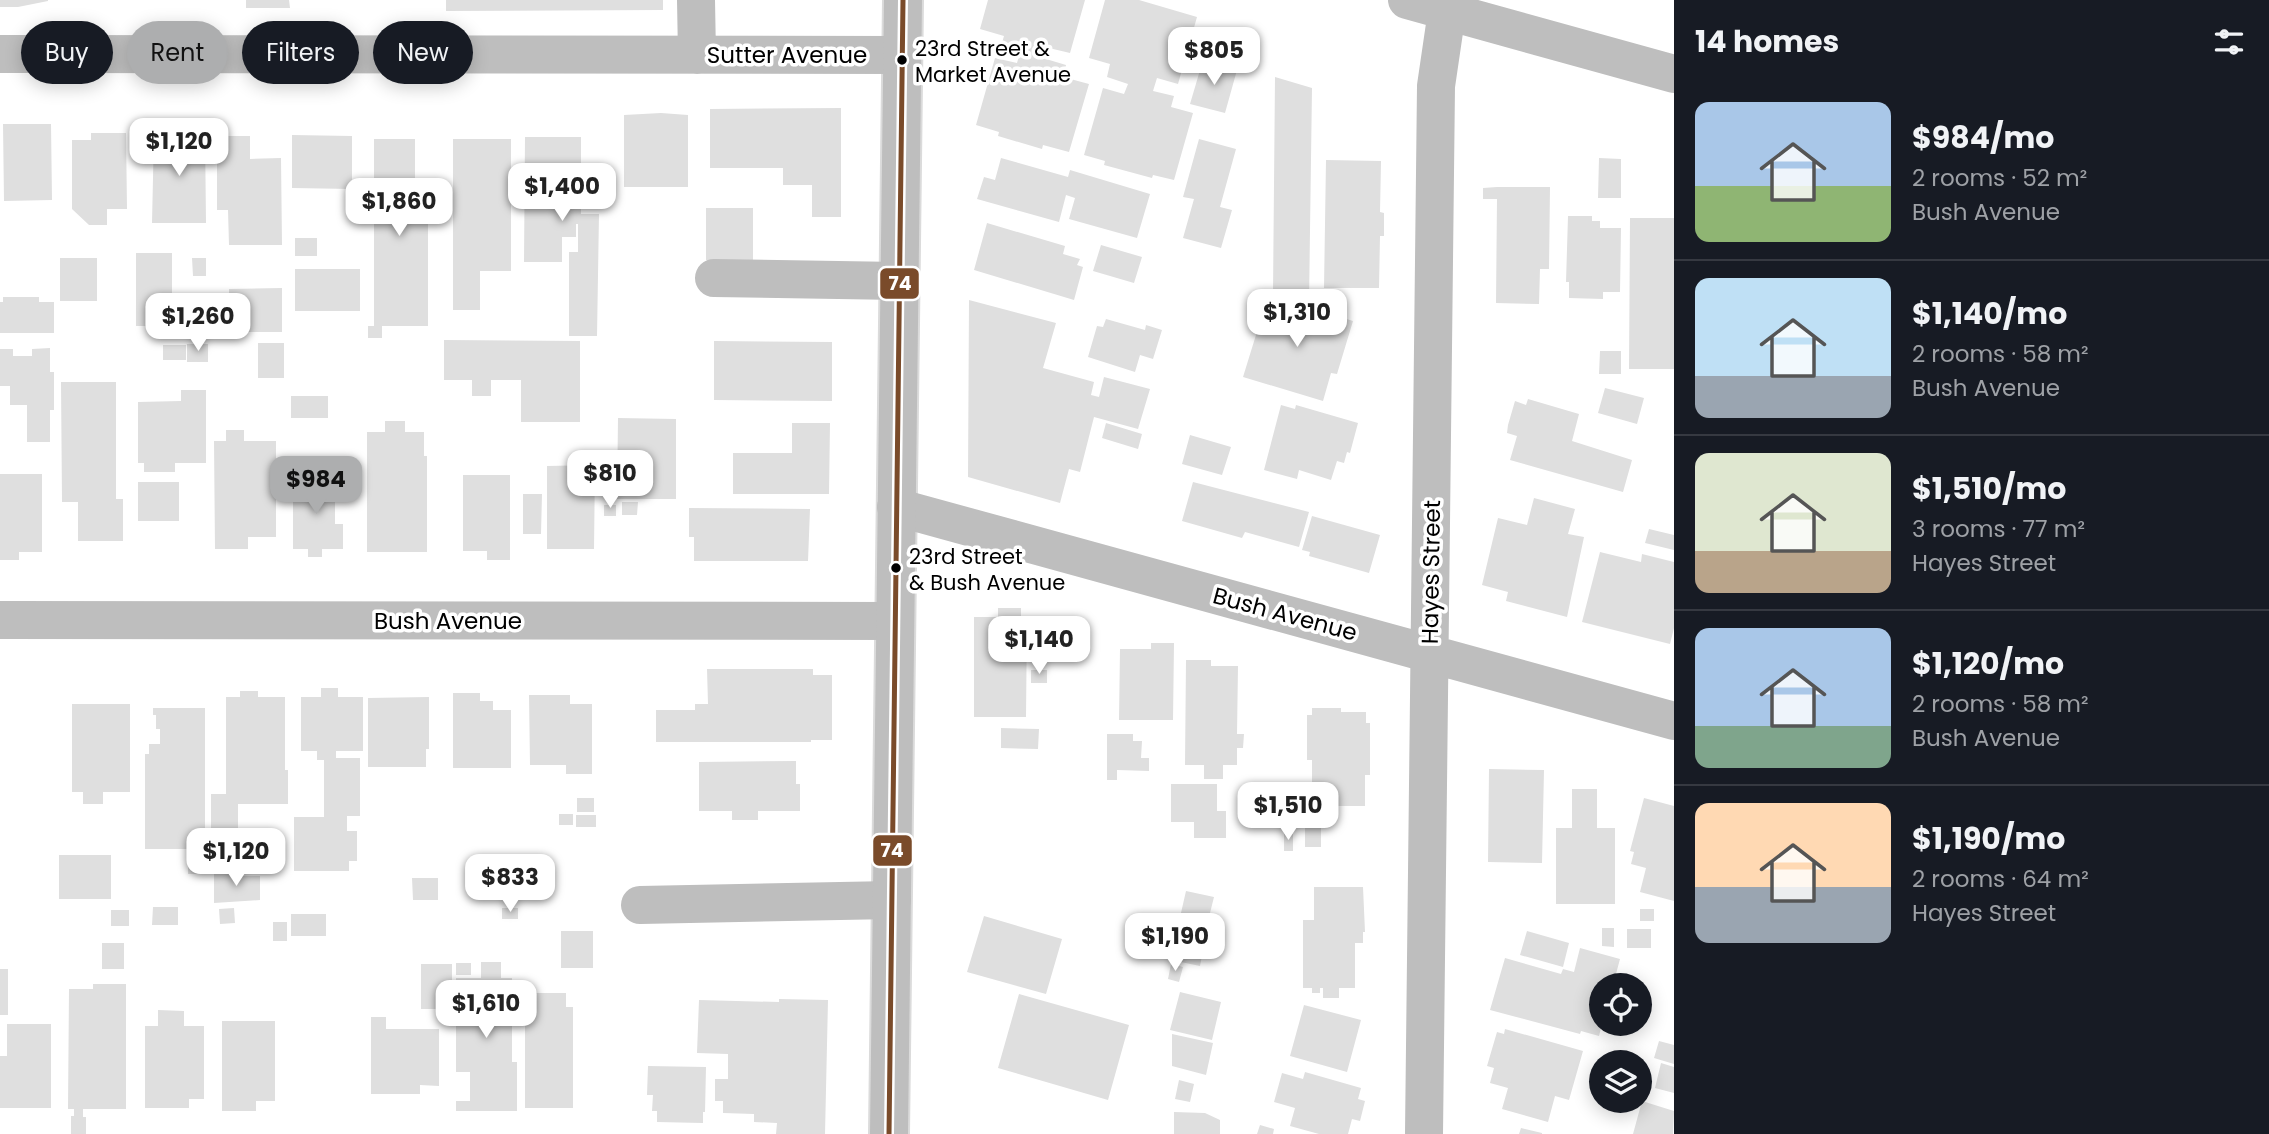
<!DOCTYPE html>
<html lang="en">
<head>
<meta charset="utf-8">
<style>
  body { margin:0; font-family:Poppins,sans-serif; background:#242831; color:#f1f3f6; height:100vh; display:flex; flex-direction:column; font-size:26px; white-space:nowrap }
  * { box-sizing:border-box; margin:0 }
  p { font-size:23px; color:#9ea1a6 }
  .icon { flex:none; width:38px; height:38px; fill:none; stroke:currentColor; stroke-width:2; stroke-linecap:round; stroke-linejoin:round }
  .map { position:relative; flex:1; overflow:hidden }
  .sheet { display:flex; flex-direction:column; background:#171b24; width:595px }
  .sheet>* { flex:none }
  .top-card { position:absolute; left:21px; top:21px; width:665px; height:63px; display:flex; gap:14px }
  .fabs { position:absolute; left:1589px; top:973px; display:grid; gap:14px }
  .fabs a { display:grid; place-items:center; width:63px; height:63px; border-radius:50%; background:#171b24; box-shadow:0 4px 18px #0003; font-size:35px }
  .price { position:absolute; translate:-50% -60px; padding:0 16px; border-radius:14px; background:#fff; color:#222; font-size:23px; line-height:46px; filter:drop-shadow(0 2px 4px #0008) }
  .price::after { content:''; position:absolute; left:50%; top:42px; width:21px; height:16px; margin-left:-10px; background:inherit; clip-path:polygon(0 0,100% 0,50% 100%) }
  .price.current { background:#adaeaf; color:#111 }
  ul { padding:0; list-style:none }
  li { display:flex; align-items:center; gap:21px; height:175px; padding:0 21px }
  li+li { border-top:2px solid #363941 }
  li span { display:grid; place-items:center; flex:none; width:196px; height:140px; border-radius:14px; color:#555 }
  li>.icon { margin-inline-start:auto }
  span .icon { width:84px; height:84px; fill:#fffc; stroke-width:1 }
  li b { font-size:30px }
  h2 { display:flex; justify-content:space-between; align-items:center; height:84px; padding:0 21px; font-size:30px }
  .tag { padding:0 24px; border-radius:32px; background:#171b24; box-shadow:0 4px 18px #0003; font-size:24px; line-height:63px }
  .tag.current { background:#adaeaf; color:#111 }
  main { display:flex; flex:1; min-height:0 }
  .map>svg:first-child { display:block }
  .building { fill:#dfdfdf }
  .lines { fill:none; stroke-linecap:round; stroke-linejoin:round }
  .major-casing { stroke:#dbdbdb; stroke-width:42 }
  .minor { stroke:#bebebe; stroke-width:38 }
  .major { stroke:#bebebe; stroke-width:38 }
  .bus-1-casing { stroke:#fff; stroke-width:10 }
  .bus-1 { stroke:#7a4b2a; stroke-width:5 }
  .bus-dot { fill:#000; stroke:#fff; stroke-width:2.5 }
  .labels { text-anchor:middle; stroke-width:7; stroke-linejoin:round; paint-order:stroke }
  .bus-label { font-size:21px; fill:#000; stroke:#fff; text-anchor:start }
  .street-label { font-size:23px; fill:#000; stroke:#fff }
  .line-badge { stroke:#fff; stroke-width:2.5 }
  .badge-label { font-size:19px; text-anchor:middle; font-weight:bold; fill:#fff }
</style>
</head>
<body>
<main>
<div class="map">
<svg width="1674" height="1134" viewBox="0 0 1674 1134">
  <rect width="100%" height="100%" fill="#fff"/>
  <path class="building" d="M0,0H48V1L18,7H0Z
    M246,0H289L290,8H246Z
    M446,0H663V10L446,11Z
    M988,0H1085L1070,53L1049,48L1046,59L1066,65L1063,77L1089,84L1069,152L1043,145L1042,149L998,136L999,132L976,125L995,58L1017,63L1020,52L1001,46L1004,36L980,29Z
    M1105,0H1139L1197,17L1178,84L1157,78L1153,91L1174,96L1171,107L1193,113L1174,180L1153,175L1152,178L1104,165L1105,161L1084,155L1103,88L1124,94L1128,84L1107,77L1110,64L1089,58Z
    M1203,60L1237,70L1225,113L1190,104Z
    M1275,77L1312,88L1309,303L1273,293Z
    M841,108V217H812V185H783V168H710V109Z
    M661,113L688,115V187H624V115Z
    M3,124H51L52,200L4,201Z
    M91,133H126L127,209H107V225H89L72,209V140H91Z
    M154,133H205L206,223H152Z
    M292,135L352,136V189L292,188Z
    M217,136H250V159L281,158L282,245H229L228,210H217Z
    M525,137H581V214H599L597,336H569V252H578V224H576V237H562V262H524Z
    M374,139H415V179H428V326H382V338H368V326H374Z
    M453,139H511V271H480V310H453Z
    M1199,139L1236,149L1220,207L1232,210L1221,248L1183,238L1194,199L1183,197Z
    M1001,158L1068,177L1070,170L1150,194L1137,238L1069,219L1075,198L1066,195L1059,222L977,199L984,177L995,180Z
    M1599,158L1621,159V198H1598Z
    M1326,160L1381,161L1380,212L1384,213V236H1380L1379,288H1324Z
    M1497,187H1550L1549,269H1540L1539,304L1496,303L1497,199H1483V188Z
    M706,208H753V260H706Z
    M1568,216H1592V221H1600V228H1621L1620,292H1603V299L1569,298V282H1566Z
    M1630,218H1674V369H1629Z
    M987,223L1065,246L1063,254L1080,259L1077,265L1083,267L1074,300L974,270Z
    M295,238H317V256H295Z
    M1101,245L1142,257L1134,283L1093,271Z
    M136,253H172V326H136Z
    M60,258H97V301H60Z
    M192,258H206V276H193Z
    M295,269H360V311H295Z
    M282,288V332H229V289Z
    M1268,296L1294,304L1289,321L1301,326L1307,307L1353,321L1337,374L1331,373L1323,401L1243,377Z
    M3,297H39V302H54V333H0V302H3Z
    M969,300L1056,323L1043,368L1094,382L1091,395L1099,397L1104,377L1150,389L1138,429L1094,417L1080,472L1069,469L1060,503L968,477Z
    M1106,319L1145,330L1146,325L1162,330L1153,359L1140,355L1135,372L1088,357L1097,326L1103,327Z
    M176,322H207V336H176Z
    M444,340L580,341V422H521V380H491V396H472V380H444Z
    M714,341L832,342V401L714,400Z
    M258,343H284V378H258Z
    M187,344H208V362H187Z
    M163,345H186V360H163Z
    M50,348V372H54V410H50V442H27V405H10V386H0V349H13V356H32V349Z
    M1600,351H1621V374H1599Z
    M61,382H116V499H123V541H78V502H62Z
    M1605,388L1644,398L1637,424L1598,413Z
    M181,390H206V463H175V472H144V463H138V402L181,401Z
    M291,396H328V418H291Z
    M1528,399L1579,414L1572,441L1632,460L1623,492L1510,460L1517,436L1507,433L1508,425L1515,401L1526,405Z
    M1281,405L1295,409L1296,405L1358,423L1350,453L1347,452L1344,463L1337,461L1331,480L1299,470L1297,479L1264,470Z
    M618,418L676,419V499H617Z
    M385,421H405V432H424V456H427V552H367V432H385Z
    M792,423H830L829,494H733V453H792Z
    M1106,423L1142,434L1138,449L1102,438Z
    M226,430H244V441H276V537H248V549H215L214,441H226Z
    M1190,435L1231,447L1222,475L1182,464Z
    M595,465L594,549H547V466Z
    M0,474H42V552H19V560H0Z
    M463,475H510V560H487V551H463Z
    M293,477H335V524H343V549H322V557H308V549H293Z
    M138,482H179V521H138Z
    M1193,482L1309,512L1299,547L1245,532L1242,538L1182,521Z
    M523,494H542L541,534H523Z
    M1534,498L1575,509L1568,534L1584,537L1567,617L1506,601L1508,592L1482,585L1498,518L1527,525Z
    M622,502H638L637,515H622Z
    M604,505H616V516H604Z
    M689,508L810,509L808,561H694V537H689Z
    M1312,516L1380,535L1369,573L1309,556L1310,552L1302,550Z
    M1649,529L1674,535V550L1645,543Z
    M1600,552L1641,562L1642,554L1674,562V628L1670,644L1582,622Z
    M998,608H1021V617L1027,618L1026,717H974V617H998Z
    M1151,643H1174L1173,720H1119L1120,649H1151Z
    M1186,660H1211V666H1238L1237,734H1244L1243,748H1237V765H1223V779H1204V765H1185Z
    M707,669H813V675H832V740H811V742H656V710H695V704H708Z
    M1031,670H1047V683H1031Z
    M321,688H338V697H363V751H336V758H360V816H347V831H357V861H349V871H294V817H324V760H317V751H301V697H321Z
    M240,691H258V697H285V770H288V804H238V832H211V794H226V697H240Z
    M453,693H480V701H493V710H511V768H453Z
    M529,695H570V704H592V774H566V765H530Z
    M429,697V749H426V767H368V698Z
    M72,704H130V792H103V804H83V792H72Z
    M153,708H205V849H145V754H149V744H160V729H156V715H153Z
    M1312,708H1341V712H1366V723H1370V775H1365V806H1312V760H1307V715H1312Z
    M1001,728L1039,729L1038,749L1001,748Z
    M1107,734H1133V741H1142L1141,758H1149V771L1117,770V780H1107Z
    M796,761V784H800V811H758V820H732V811H699V762Z
    M1489,769L1544,770L1542,863L1488,862Z
    M1171,784H1217V811H1226V838H1194V822H1171Z
    M1572,789H1597V828H1615V904H1556V828H1572Z
    M577,798H594V812H577Z
    M1644,798L1674,806V901L1640,892L1646,868L1631,864L1634,852L1630,851Z
    M559,814H573V825H559Z
    M576,815H596V827H576Z
    M1305,825H1321V847H1305Z
    M1284,834H1293V851H1284Z
    M59,855H111V899H59Z
    M188,860H198V874H188Z
    M214,873H239V876H260V900L214,903Z
    M412,878H438V900H413Z
    M1314,887H1363L1365,932H1363V943H1355V988H1339V998H1323V988H1320V993H1312V988H1303V920H1314Z
    M1186,891L1214,897L1205,933L1178,926Z
    M153,907H178V925H152Z
    M234,908L235,923L220,924L219,909Z
    M502,908H518V919H502Z
    M1640,909H1654V921H1640Z
    M111,910H129V926H111Z
    M291,914H326V936H291Z
    M984,916L1062,939L1046,994L967,972Z
    M273,922H287V941H273Z
    M1602,928H1614V947L1602,946Z
    M1627,929H1651V948H1627Z
    M561,931H593V968H561Z
    M1182,931L1206,936L1200,966L1176,961Z
    M1527,931L1569,943L1563,967L1520,955Z
    M102,943H124V969H102Z
    M1580,948L1620,959L1613,985H1601L1602,1024L1599,1036L1581,1031L1580,1034L1490,1010L1505,958L1561,974L1563,969L1574,972Z
    M481,962H501V978H512V1062H517V1111H456V1101H470V1072H456V978H481Z
    M456,963H471V975H456Z
    M421,964H452V1009H421Z
    M1171,964L1183,967L1179,982L1168,979Z
    M0,969H8V1015H0Z
    M93,984H126V1109H83V1117H86V1134H71V1116H74V1109H68L69,989H93Z
    M1180,992L1221,1002L1212,1040L1170,1030Z
    M525,993H566V1007H573V1108H525Z
    M1019,994L1129,1025L1108,1100L998,1068Z
    M779,999L828,1000L825,1134H776L777,1123L754,1122V1114L723,1113V1101H715V1079H728V1054L697,1053L699,1000L779,1002Z
    M1304,1005L1361,1020L1347,1072L1290,1056Z
    M158,1010L184,1011V1026H204V1099H189V1108H145V1026H158Z
    M371,1017H386V1029H439V1086L420,1085V1094H371Z
    M222,1021H275V1101H256V1111H222Z
    M7,1024H51V1108H0V1056H7Z
    M1505,1029L1583,1051L1569,1100L1555,1096L1548,1122L1502,1109L1508,1088L1490,1083L1494,1068L1487,1066L1497,1032L1504,1034Z
    M1172,1034L1213,1043L1206,1075L1172,1066Z
    M1659,1041L1674,1045V1064L1654,1058Z
    M1661,1063L1674,1067V1093L1655,1088Z
    M648,1066L706,1067L705,1112H703V1123L657,1122V1111H652L653,1095H647Z
    M1305,1072L1361,1088L1358,1099L1365,1101L1360,1121L1352,1119L1348,1134H1319L1290,1126L1295,1108L1274,1102L1282,1073L1303,1079Z
    M1179,1080L1194,1084L1190,1102L1175,1099Z
    M1642,1101L1674,1111L1673,1134H1633Z
    M1174,1112L1205,1113L1220,1120V1134H1174Z
    M1260,1125L1274,1129L1273,1134H1257Z
    M1521,1128L1542,1133V1134H1519Z"/>
  <g class="lines">
    <g class="major-casing">
      <path id="major" d="M889,1134L903,0"/>
    </g>
    <path class="minor" d="M696,0L697,55
      M1407,0L1674,74
      M0,54L902,55
      M714,278L899,281
      M896,507L1674,721
      M0,620L895,621
      M640,905L892,900
      M1424,1134L1436,86L1447,11"/>
    <use href="#major" class="major"/>
    <g class="bus-1-casing">
      <path id="bus-1" d="M889,1134L903,0"/>
    </g>
    <use href="#bus-1" class="bus-1"/>
  </g>
  <g class="bus-dot">
    <circle cx="902" cy="60" r="6"/>
    <circle cx="896" cy="568" r="6"/>
  </g>
  <g class="labels">
    <g class="bus-label">
      <text x="915" y="56">23rd Street &amp;<tspan x="915" dy="26">Market Avenue</tspan></text>
      <text x="909" y="564">23rd Street<tspan x="909" dy="26">&amp; Bush Avenue</tspan></text>
    </g>
    <g class="street-label">
      <text x="787" y="63">Sutter Avenue</text>
      <text transform="translate(1431 572) rotate(-89)" y="8">Hayes Street</text>
      <text transform="translate(1285 614) rotate(15)" y="8">Bush Avenue</text>
      <text x="448" y="629">Bush Avenue</text>
    </g>
  </g>
  <g class="line-badge">
    <rect x="879" y="267" width="41" height="33" rx="7" fill="#7a4b2a"/>
    <rect x="872" y="834" width="41" height="33" rx="7" fill="#7a4b2a"/>
  </g>
  <g class="badge-label">
    <text x="900" y="290">74</text>
    <text x="892" y="857">74</text>
  </g>
</svg>
<div class="fabs">
<a><svg class="icon" aria-label="locate" viewBox="0 0 24 24"><circle cx="12" cy="12" r="6"/><path d="M12 2v4M12 18v4M2 12h4M18 12h4"/></svg></a>
<a><svg class="icon" aria-label="layers" viewBox="0 0 24 24"><path d="M12 4l9 5-9 5-9-5zM3 14l9 5 9-5"/></svg></a>
</div>
<b class="price" style="left:1214px;top:87px">$805</b>
<b class="price" style="left:179px;top:178px">$1,120</b>
<b class="price" style="left:562px;top:223px">$1,400</b>
<b class="price" style="left:399px;top:238px">$1,860</b>
<b class="price" style="left:1297px;top:349px">$1,310</b>
<b class="price" style="left:198px;top:353px">$1,260</b>
<b class="price" style="left:610px;top:510px">$810</b>
<b class="price current" style="left:316px;top:516px">$984</b>
<b class="price" style="left:1039px;top:676px">$1,140</b>
<b class="price" style="left:1288px;top:842px">$1,510</b>
<b class="price" style="left:236px;top:888px">$1,120</b>
<b class="price" style="left:510px;top:914px">$833</b>
<b class="price" style="left:1175px;top:973px">$1,190</b>
<b class="price" style="left:486px;top:1040px">$1,610</b>
<div class="top-card">
<a class="tag">Buy</a>
<a class="tag current">Rent</a>
<a class="tag">Filters</a>
<a class="tag">New</a>
</div>
</div>
<section class="sheet">
<h2>14 homes<svg class="icon" aria-label="filters" viewBox="0 0 24 24"><path d="M4 7h16M4 17h16"/><circle cx="9" cy="7" r="2"/><circle cx="15" cy="17" r="2"/></svg></h2>
<ul>
<li><span style="background:linear-gradient(#a9c7e8 60%,#8fb573 0)"><svg class="icon" aria-label="home" viewBox="0 0 24 24"><path d="M3 11l9-7 9 7M6 9v11h12V9"/></svg></span><div><b>$984/mo</b><p>2 rooms · 52 m²</p><p>Bush Avenue</p></div></li>
<li><span style="background:linear-gradient(#bfe0f5 70%,#9aa5b1 0)"><svg class="icon" aria-label="home" viewBox="0 0 24 24"><path d="M3 11l9-7 9 7M6 9v11h12V9"/></svg></span><div><b>$1,140/mo</b><p>2 rooms · 58 m²</p><p>Bush Avenue</p></div></li>
<li><span style="background:linear-gradient(#dfe7d0 70%,#b9a48a 0)"><svg class="icon" aria-label="home" viewBox="0 0 24 24"><path d="M3 11l9-7 9 7M6 9v11h12V9"/></svg></span><div><b>$1,510/mo</b><p>3 rooms · 77 m²</p><p>Hayes Street</p></div></li>
<li><span style="background:linear-gradient(#a9c7e8 70%,#7fa58c 0)"><svg class="icon" aria-label="home" viewBox="0 0 24 24"><path d="M3 11l9-7 9 7M6 9v11h12V9"/></svg></span><div><b>$1,120/mo</b><p>2 rooms · 58 m²</p><p>Bush Avenue</p></div></li>
<li><span style="background:linear-gradient(#ffd9b3 60%,#9aa5b1 0)"><svg class="icon" aria-label="home" viewBox="0 0 24 24"><path d="M3 11l9-7 9 7M6 9v11h12V9"/></svg></span><div><b>$1,190/mo</b><p>2 rooms · 64 m²</p><p>Hayes Street</p></div></li>
</ul>
</section>
</main>
</body>
</html>
